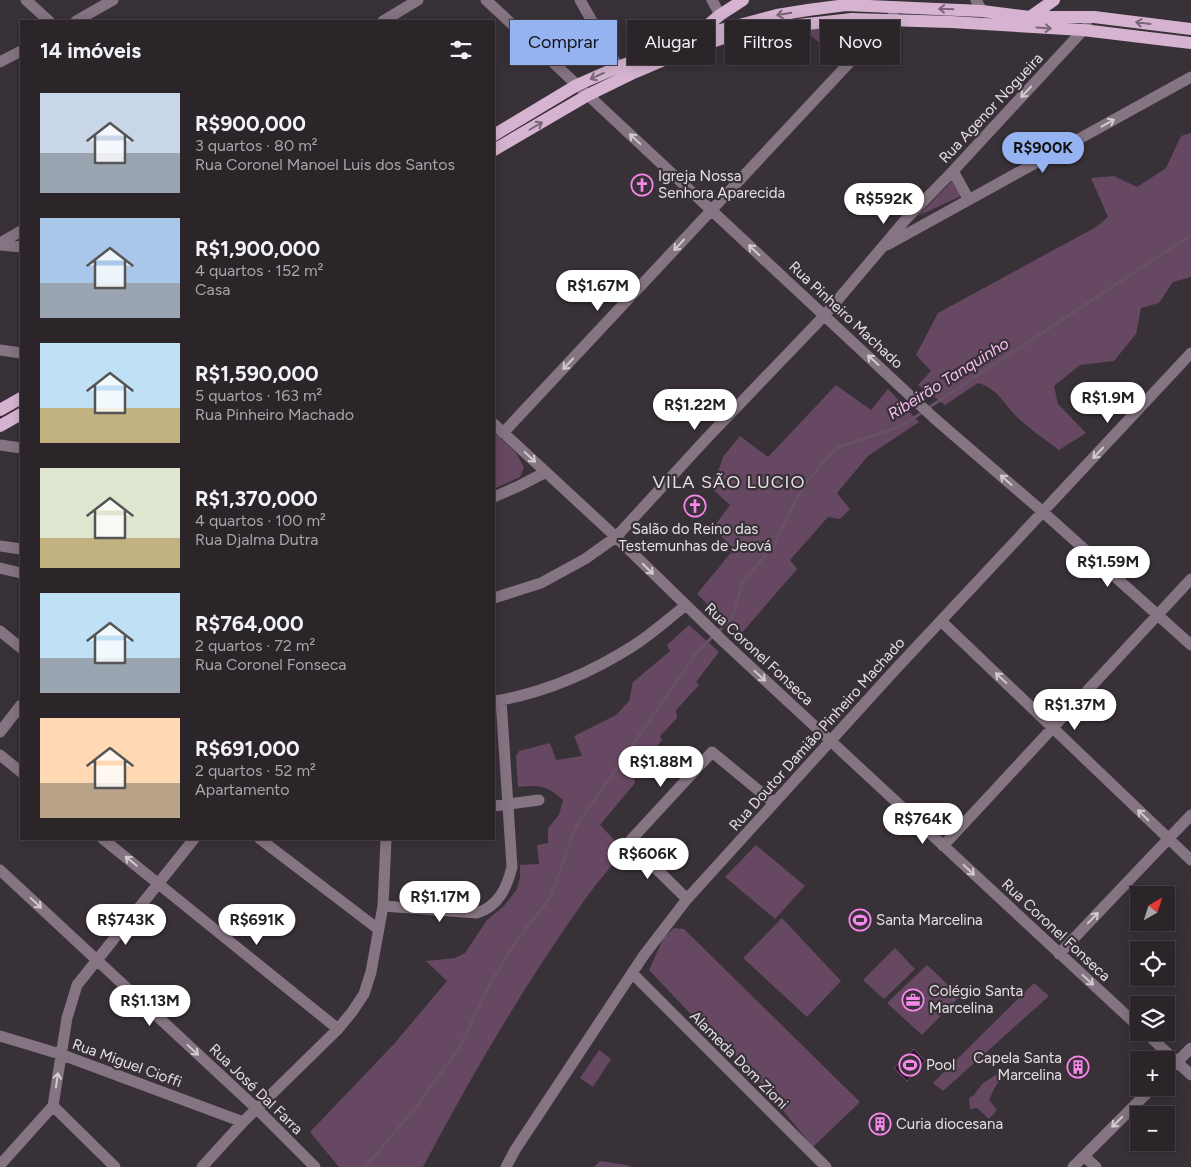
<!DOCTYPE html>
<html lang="pt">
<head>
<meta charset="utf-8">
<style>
  body { margin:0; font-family:Figtree,sans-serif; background:#332d32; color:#f1f3f6; height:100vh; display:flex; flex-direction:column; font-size:19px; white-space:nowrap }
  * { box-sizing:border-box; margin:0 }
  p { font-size:16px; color:#a6a5a8 }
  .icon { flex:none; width:28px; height:28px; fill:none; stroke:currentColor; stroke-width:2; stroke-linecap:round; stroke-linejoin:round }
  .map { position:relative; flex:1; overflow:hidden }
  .side { position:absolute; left:20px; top:20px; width:475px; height:820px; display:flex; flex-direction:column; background:#2b252a; border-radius:0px; box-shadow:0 2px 12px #0003,0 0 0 1px #474247 }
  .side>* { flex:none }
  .banner { position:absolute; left:510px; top:20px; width:475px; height:45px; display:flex; gap:10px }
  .needle { width:32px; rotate:39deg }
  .tools { position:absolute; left:1130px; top:886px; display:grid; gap:10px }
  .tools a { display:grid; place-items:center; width:45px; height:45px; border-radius:0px; background:#2b252a; box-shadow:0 2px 12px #0003,0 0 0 1px #474247; font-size:25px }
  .price { position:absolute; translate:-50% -42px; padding:0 11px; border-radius:18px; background:#fff; color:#222; font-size:16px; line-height:32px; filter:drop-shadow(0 1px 2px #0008) }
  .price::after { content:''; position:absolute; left:50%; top:30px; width:15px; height:11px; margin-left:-8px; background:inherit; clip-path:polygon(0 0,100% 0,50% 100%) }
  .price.selected { background:#95b2f1; color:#111 }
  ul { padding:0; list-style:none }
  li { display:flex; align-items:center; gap:15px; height:125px; padding:0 20px }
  li span { display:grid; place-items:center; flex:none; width:140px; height:100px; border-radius:0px; color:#555 }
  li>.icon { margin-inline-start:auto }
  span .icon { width:60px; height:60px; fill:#fffc; stroke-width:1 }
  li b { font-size:21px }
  h2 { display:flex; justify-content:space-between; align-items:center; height:60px; padding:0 20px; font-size:21px }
  .tag { padding:0 18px; border-radius:0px; background:#2b252a; box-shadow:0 2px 12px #0003,0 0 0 1px #474247; font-size:18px; line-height:45px }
  .tag.selected { background:#95b2f1; color:#111 }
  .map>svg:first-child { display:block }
  .green { fill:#664862 }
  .water { fill:#32142f; stroke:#675165 }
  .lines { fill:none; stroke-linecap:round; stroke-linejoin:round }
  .stream { stroke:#675165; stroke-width:3 }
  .minor { stroke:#857482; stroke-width:11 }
  .major { stroke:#d6b4d1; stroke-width:12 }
  .oneway { stroke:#786575 }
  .oneway2 { stroke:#d1cad0 }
  .labels { text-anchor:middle; stroke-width:4.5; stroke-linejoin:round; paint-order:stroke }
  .street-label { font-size:15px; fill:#e4dfe3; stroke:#393138 }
  .poi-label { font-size:15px; fill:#e4dfe3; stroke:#393138; text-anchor:start }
  .water-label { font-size:16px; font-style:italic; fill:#fabff2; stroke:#393138 }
  .quarter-label { font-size:18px; letter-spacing:1px; fill:#e4dfe3; stroke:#393138 }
</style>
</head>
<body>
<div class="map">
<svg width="1191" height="1167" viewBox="0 0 1191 1167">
  <rect width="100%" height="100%" fill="#393138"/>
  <path class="green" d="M867,24L835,56L804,30Z
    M1191,133V277L1173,282L1159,303L1141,308L1136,334L1114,361L1080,365L1054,386L1058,404L1086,433L1059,450C1046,440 1031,430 1019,419C1005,406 998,388 978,383L945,405L918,385L931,371L916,355L938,313L1096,227L1108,217L1091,178L1114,176L1137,187L1166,168L1181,136Z
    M952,181L961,196L918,216Z
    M836,385L871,410L888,389L919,422L868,456L837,493L850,509L840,519L828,517L790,560L797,569L740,635L697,594L734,549L713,528L730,505L709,486L718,472L723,457L740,436L768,457Z
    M494,432L516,453L524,467L520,477L494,489Z
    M689,625L719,652L696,682L699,685L676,710L677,718L660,736L662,740L634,775L635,783L600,825L624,850C612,866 598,881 586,898C525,984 472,1074 423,1167H339L310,1132L394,1044L447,981L426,961L455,958L465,953L487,920L504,906L517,889L520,878V865L539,864L537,845L548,843V828L559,815L563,800C546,785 540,785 518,787L516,756L519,751L550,743L556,760L582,756L574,736L616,715L629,701L633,682L670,651L667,645Z
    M756,845L805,886L775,919L725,877Z
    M782,918L841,981L807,1017L743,958Z
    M674,928L684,929L860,1102L813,1147L743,1062L719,1044L649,970L664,937Z
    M895,948L915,969L884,999L863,980Z
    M927,965L960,996L922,1035L887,1003Z
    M1034,983L1049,996L943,1091L933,1083Z
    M599,1050L611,1059L593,1087L580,1078Z
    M997,1074L1003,1076L994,1089L989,1100L997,1110L989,1119L977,1108L970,1109L969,1098L974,1095L982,1084Z
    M600,1161L627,1165L631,1167H594Z"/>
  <path class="water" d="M914,1049L925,1061L907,1081L894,1068Z"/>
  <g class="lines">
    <path class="stream" d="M928,408L1191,235
      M718,632L733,616L742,583L774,545L803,486L836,448L899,427L923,412
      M365,1167L413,1111L460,1047L490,984L516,941L551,897L575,828L695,655L713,636"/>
    <path class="minor" d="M26,0L49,21
      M486,0L934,418L1043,512L1191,645
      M580,0L618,67
      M712,0L720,15
      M976,0L982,11
      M76,21L113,0
      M383,21L418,0
      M0,62L21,51
      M953,171L969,200
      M0,243L21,231
      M0,245L21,247
      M887,245L1191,77
      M0,350L21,353
      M494,424L616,537L725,643L1139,1027
      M503,433L893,16
      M0,445L21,448
      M494,497L519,486L546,472
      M0,546L21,549
      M0,568L21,573
      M494,598L541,583L585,559L616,537L706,439L824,316L907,218L953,171L1087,26
      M941,621L1191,860
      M0,631L21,648
      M495,701C543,693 592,672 633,646C652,634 668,619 685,606
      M0,732L21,705
      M0,755L21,772
      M494,806L539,800
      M103,839L338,1029
      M260,839L378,929
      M943,846L1191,579
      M0,870L257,1109L315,1167
      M687,899L629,842L712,752L774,803
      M383,906L477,913C499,906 507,887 512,867L501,700
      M1059,954L1191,815
      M632,973L826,1167
      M1145,1032L1191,1075
      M0,1036L60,1054L243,1122
      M1166,1073L1191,1048
      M53,1106L115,1167
      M1084,1156L1096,1167
      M0,1165L53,1106L67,1018L77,985L194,839
      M202,1167L243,1122L338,1029L352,1012L364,994L371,972L383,906L386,839
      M506,1167L515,1150L644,955L687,899L893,672L1191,353
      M1073,1167L1152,1088"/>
    <path class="major" d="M1030,17L1054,0
      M697,34L720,15L743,0
      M494,135L577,85L618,67L713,32L777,15L808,10L846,5L982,11L1030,17H1094L1191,29
      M494,150L588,95L631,74L690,49L730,36L789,26L852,19L951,22L1083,30L1191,43
      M0,410L21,398
      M0,426L21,414"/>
  </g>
  <defs><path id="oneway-shaft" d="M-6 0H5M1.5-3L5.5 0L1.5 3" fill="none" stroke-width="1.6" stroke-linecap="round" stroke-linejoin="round" transform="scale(1.25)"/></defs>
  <g class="oneway">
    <use href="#oneway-shaft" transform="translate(946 9) rotate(-178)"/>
    <use href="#oneway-shaft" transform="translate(784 14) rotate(170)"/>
    <use href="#oneway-shaft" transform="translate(1143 23) rotate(-173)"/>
    <use href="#oneway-shaft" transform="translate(1044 28) rotate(4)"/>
    <use href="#oneway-shaft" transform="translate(597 76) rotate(155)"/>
    <use href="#oneway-shaft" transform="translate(536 126) rotate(-30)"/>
  </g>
  <g class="oneway2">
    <use href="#oneway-shaft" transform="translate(1026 92) rotate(133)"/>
    <use href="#oneway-shaft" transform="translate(1108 123) rotate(-29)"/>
    <use href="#oneway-shaft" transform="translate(635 139) rotate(-137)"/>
    <use href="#oneway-shaft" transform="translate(679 245) rotate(133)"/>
    <use href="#oneway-shaft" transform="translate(754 250) rotate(-136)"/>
    <use href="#oneway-shaft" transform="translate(873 360) rotate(-138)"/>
    <use href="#oneway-shaft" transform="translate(568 364) rotate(133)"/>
    <use href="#oneway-shaft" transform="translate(1098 453) rotate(133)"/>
    <use href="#oneway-shaft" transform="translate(530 457) rotate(43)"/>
    <use href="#oneway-shaft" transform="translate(1006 480) rotate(-139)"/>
    <use href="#oneway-shaft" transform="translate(648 569) rotate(45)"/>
    <use href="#oneway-shaft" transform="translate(760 676) rotate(43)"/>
    <use href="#oneway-shaft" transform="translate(1001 678) rotate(-137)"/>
    <use href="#oneway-shaft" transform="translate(1143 815) rotate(-136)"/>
    <use href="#oneway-shaft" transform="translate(131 861) rotate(-141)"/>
    <use href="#oneway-shaft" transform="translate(969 870) rotate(43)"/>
    <use href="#oneway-shaft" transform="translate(36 903) rotate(43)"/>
    <use href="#oneway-shaft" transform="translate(1093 918) rotate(-46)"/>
    <use href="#oneway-shaft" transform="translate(1088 980) rotate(43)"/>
    <use href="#oneway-shaft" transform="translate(193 1050) rotate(43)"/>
    <use href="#oneway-shaft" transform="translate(57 1080) rotate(-82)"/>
    <use href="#oneway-shaft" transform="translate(1117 1122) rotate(135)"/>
  </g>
  <defs>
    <g id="church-ring" transform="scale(1.125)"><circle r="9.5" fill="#393138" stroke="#f788eb" stroke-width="1.5"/><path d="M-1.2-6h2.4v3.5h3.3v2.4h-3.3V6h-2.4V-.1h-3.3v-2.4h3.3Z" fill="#f788eb"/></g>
    <g id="stadium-ring" transform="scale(1.125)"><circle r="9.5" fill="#393138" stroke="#f788eb" stroke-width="1.5"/><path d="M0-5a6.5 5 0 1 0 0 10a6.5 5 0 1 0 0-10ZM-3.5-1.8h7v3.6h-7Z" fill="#f788eb"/></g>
    <g id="office-ring" transform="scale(1.125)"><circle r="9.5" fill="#393138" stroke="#f788eb" stroke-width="1.5"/><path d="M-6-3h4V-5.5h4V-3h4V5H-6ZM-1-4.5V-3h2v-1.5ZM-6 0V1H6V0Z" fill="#f788eb"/></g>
    <g id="building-ring" transform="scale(1.125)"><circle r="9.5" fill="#393138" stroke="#f788eb" stroke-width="1.5"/><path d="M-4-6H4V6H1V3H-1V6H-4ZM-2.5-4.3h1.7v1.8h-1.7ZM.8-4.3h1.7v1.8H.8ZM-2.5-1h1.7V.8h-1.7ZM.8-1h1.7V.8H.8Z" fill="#f788eb"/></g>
  </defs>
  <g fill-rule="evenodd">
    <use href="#church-ring" x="642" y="185"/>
    <use href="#church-ring" x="695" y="506"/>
    <use href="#stadium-ring" x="860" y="920"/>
    <use href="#office-ring" x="913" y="1000"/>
    <use href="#stadium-ring" x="910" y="1065"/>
    <use href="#building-ring" x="1078" y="1067"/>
    <use href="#building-ring" x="880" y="1124"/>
  </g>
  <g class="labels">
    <g class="street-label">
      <text transform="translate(991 108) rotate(-47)" y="5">Rua Agenor Nogueira</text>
      <text transform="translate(846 315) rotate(43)" y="5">Rua Pinheiro Machado</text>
      <text transform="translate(759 654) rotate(43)" y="5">Rua Coronel Fonseca</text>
      <text transform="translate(817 734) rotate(-48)" y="5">Rua Doutor Damião Pinheiro Machado</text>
      <text transform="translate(1056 930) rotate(43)" y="5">Rua Coronel Fonseca</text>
      <text transform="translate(739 1060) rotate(45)" y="5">Alameda Dom Zioni</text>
      <text transform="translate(127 1063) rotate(20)" y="5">Rua Miguel Cioffi</text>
      <text transform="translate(256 1089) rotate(44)" y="5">Rua José Dal Farra</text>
    </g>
    <g class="poi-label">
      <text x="658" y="181">Igreja Nossa<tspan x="658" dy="17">Senhora Aparecida</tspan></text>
      <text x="695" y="534" text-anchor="middle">Salão do Reino das<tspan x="695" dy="17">Testemunhas de Jeová</tspan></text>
      <text x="876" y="925">Santa Marcelina</text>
      <text x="929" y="996">Colégio Santa<tspan x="929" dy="17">Marcelina</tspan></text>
      <text x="1062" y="1063" text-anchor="end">Capela Santa<tspan x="1062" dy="17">Marcelina</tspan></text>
      <text x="926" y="1070">Pool</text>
      <text x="896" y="1129">Curia diocesana</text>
    </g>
    <g class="water-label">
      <text transform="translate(948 378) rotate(-32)" y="6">Ribeirão Tanquinho</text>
    </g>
    <g class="quarter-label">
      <text x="729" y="488">VILA SÃO LUCIO</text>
    </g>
  </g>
</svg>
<div class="tools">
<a><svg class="needle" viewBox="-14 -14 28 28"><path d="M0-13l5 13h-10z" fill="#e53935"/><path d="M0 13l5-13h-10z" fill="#a6a5a8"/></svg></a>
<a><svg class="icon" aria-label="locate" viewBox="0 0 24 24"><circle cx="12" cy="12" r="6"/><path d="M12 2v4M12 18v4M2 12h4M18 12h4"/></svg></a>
<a><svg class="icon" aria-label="layers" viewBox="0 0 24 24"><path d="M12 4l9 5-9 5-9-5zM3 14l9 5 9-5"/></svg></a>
<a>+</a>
<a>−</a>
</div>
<b class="price selected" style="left:1043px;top:174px">R$900K</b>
<b class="price" style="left:884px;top:225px">R$592K</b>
<b class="price" style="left:598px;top:312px">R$1.67M</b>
<b class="price" style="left:1108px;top:424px">R$1.9M</b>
<b class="price" style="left:695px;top:431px">R$1.22M</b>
<b class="price" style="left:1108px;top:588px">R$1.59M</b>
<b class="price" style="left:1075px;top:731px">R$1.37M</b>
<b class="price" style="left:661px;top:788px">R$1.88M</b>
<b class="price" style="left:923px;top:845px">R$764K</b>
<b class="price" style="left:648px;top:880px">R$606K</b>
<b class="price" style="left:440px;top:923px">R$1.17M</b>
<b class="price" style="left:126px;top:946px">R$743K</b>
<b class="price" style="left:257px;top:946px">R$691K</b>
<b class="price" style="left:150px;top:1027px">R$1.13M</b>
<div class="banner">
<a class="tag selected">Comprar</a>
<a class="tag">Alugar</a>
<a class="tag">Filtros</a>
<a class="tag">Novo</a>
</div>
<section class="side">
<h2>14 imóveis<svg class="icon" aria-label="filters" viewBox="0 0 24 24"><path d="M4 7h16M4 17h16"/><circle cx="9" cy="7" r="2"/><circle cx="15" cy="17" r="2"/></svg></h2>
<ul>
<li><span style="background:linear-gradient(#c9d6e8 60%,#9aa5b1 0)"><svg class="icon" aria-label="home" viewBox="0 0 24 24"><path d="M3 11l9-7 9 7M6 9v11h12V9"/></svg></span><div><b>R$900,000</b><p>3 quartos · 80 m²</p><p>Rua Coronel Manoel Luis dos Santos</p></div></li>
<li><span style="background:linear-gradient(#a9c7e8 65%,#9aa5b1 0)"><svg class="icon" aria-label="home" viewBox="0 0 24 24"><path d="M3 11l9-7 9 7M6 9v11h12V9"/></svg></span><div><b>R$1,900,000</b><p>4 quartos · 152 m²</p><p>Casa</p></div></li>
<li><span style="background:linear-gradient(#bfe0f5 65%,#c2b280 0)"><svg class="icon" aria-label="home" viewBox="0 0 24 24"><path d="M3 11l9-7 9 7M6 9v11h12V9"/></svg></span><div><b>R$1,590,000</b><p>5 quartos · 163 m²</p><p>Rua Pinheiro Machado</p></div></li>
<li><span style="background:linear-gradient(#dfe7d0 70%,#c2b280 0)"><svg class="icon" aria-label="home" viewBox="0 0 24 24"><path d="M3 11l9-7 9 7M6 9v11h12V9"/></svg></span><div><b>R$1,370,000</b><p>4 quartos · 100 m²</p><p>Rua Djalma Dutra</p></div></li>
<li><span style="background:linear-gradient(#bfe0f5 65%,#9aa5b1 0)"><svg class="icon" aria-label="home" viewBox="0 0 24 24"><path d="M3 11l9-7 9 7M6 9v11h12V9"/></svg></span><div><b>R$764,000</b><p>2 quartos · 72 m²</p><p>Rua Coronel Fonseca</p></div></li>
<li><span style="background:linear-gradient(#ffd9b3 65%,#b9a48a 0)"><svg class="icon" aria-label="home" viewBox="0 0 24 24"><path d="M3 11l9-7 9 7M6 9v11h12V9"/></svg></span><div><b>R$691,000</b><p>2 quartos · 52 m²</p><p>Apartamento</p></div></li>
</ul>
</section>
</div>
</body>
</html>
